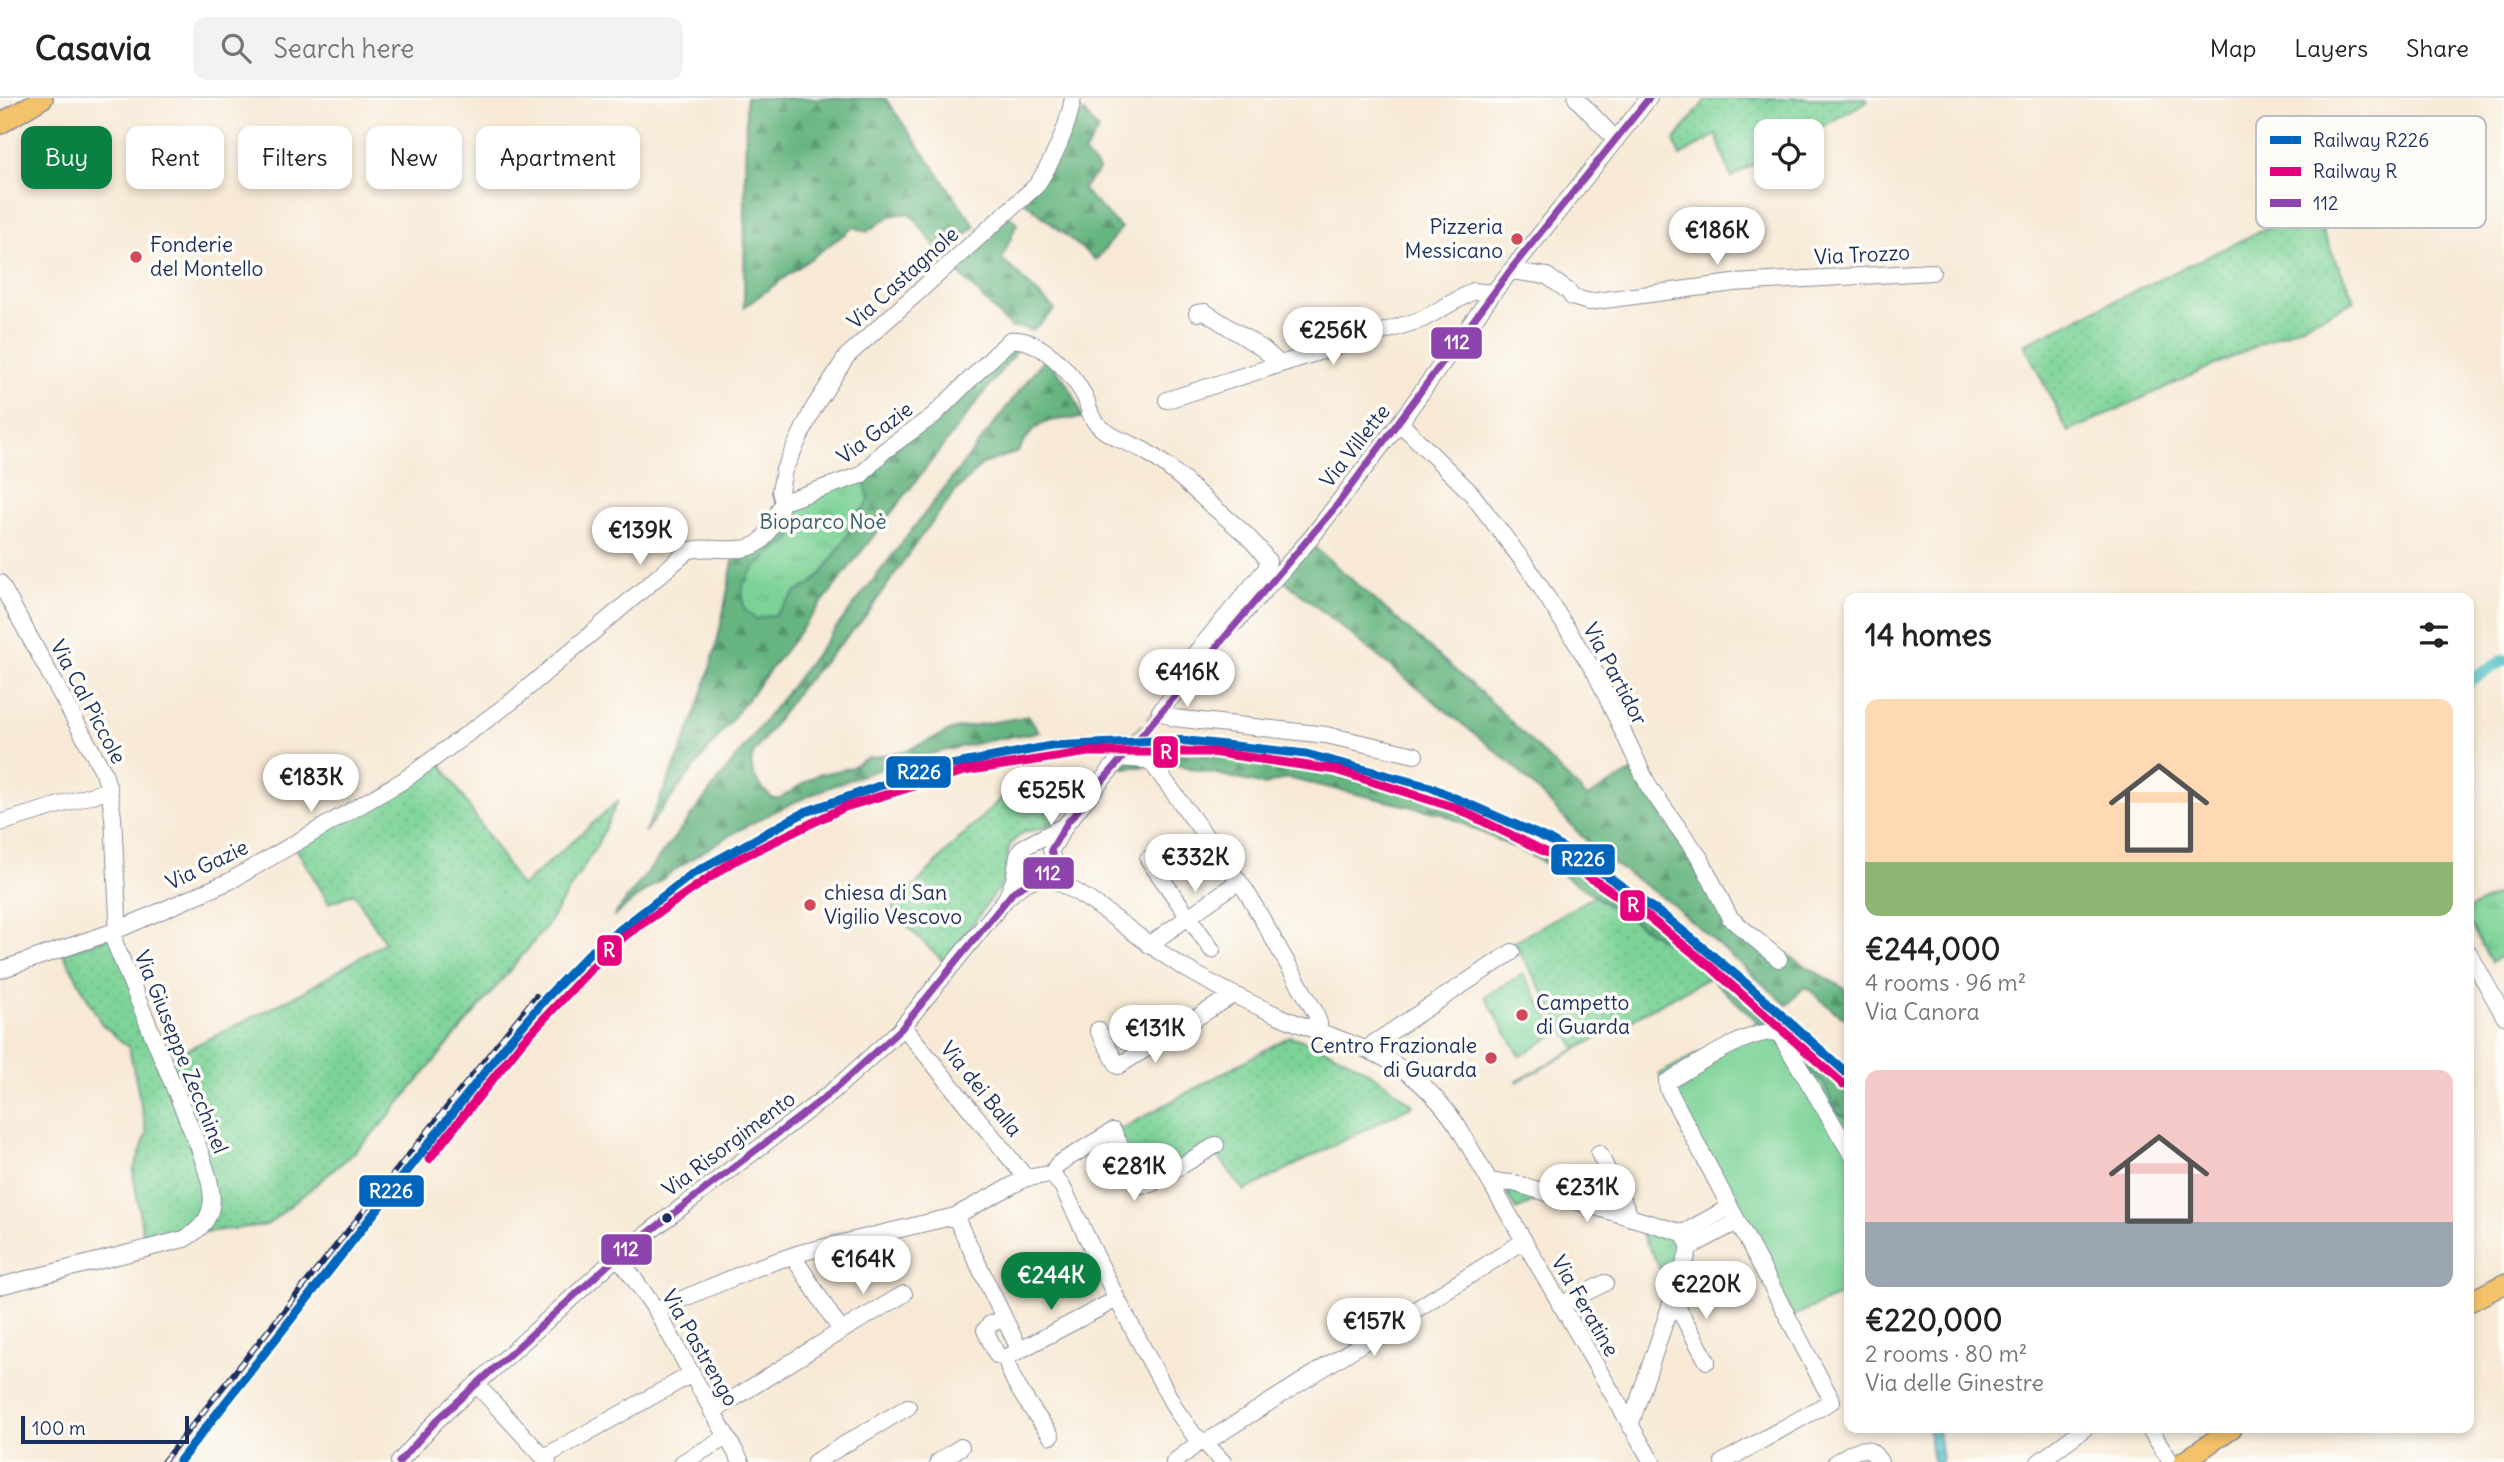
<!DOCTYPE html>
<html lang="en">
<head>
<meta charset="utf-8">
<style>
  body { margin:0; font-family:Delius,sans-serif; background:#f2f2f2; color:#222; height:100vh; display:flex; flex-direction:column; font-size:26px; white-space:nowrap }
  * { box-sizing:border-box; margin:0 }
  p { font-size:23px; color:#767676 }
  .icon { flex:none; width:38px; height:38px; fill:none; stroke:currentColor; stroke-width:2; stroke-linecap:round; stroke-linejoin:round }
  .map { position:relative; flex:1; overflow:hidden }
  .side { position:absolute; left:1844px; top:495px; width:630px; height:840px; display:flex; flex-direction:column; background:#fff; border-radius:14px; box-shadow:0 4px 10px #0003 }
  .side>* { flex:none }
  .banner { position:absolute; left:21px; top:28px; width:665px; height:63px; display:flex; gap:14px }
  .controls { position:absolute; left:1754px; top:21px; display:grid; gap:14px }
  .controls a { display:grid; place-items:center; width:70px; height:70px; border-radius:14px; background:#fff; box-shadow:0 4px 10px #0003; font-size:35px }
  .scale { position:absolute; left:21px; bottom:18px; width:168px; box-sizing:border-box; padding-left:7px; border:4px solid #1b2f5e; border-top:0; font-size:19px; line-height:24px; white-space:nowrap; color:#1b2f5e; -webkit-text-stroke:5px #fdfcf7; paint-order:stroke }
  .price { position:absolute; translate:-50% -60px; padding:0 16px; border-radius:24px; background:#fff; color:#222; font-size:23px; line-height:46px; filter:drop-shadow(0 2px 4px #0008) }
  .price::after { content:''; position:absolute; left:50%; top:42px; width:21px; height:16px; margin-left:-10px; background:inherit; clip-path:polygon(0 0,100% 0,50% 100%) }
  .price.selected { background:#0b8043; color:#fff }
  ul { padding:0; list-style:none }
  li { display:grid; align-content:center; gap:14px; height:371px; padding:0 21px }
  li span { display:grid; place-items:center; height:217px; border-radius:14px; color:#555 }
  li>.icon { margin-inline-start:auto }
  span .icon { width:126px; height:126px; fill:#fffc; stroke-width:1 }
  li b { font-size:30px }
  h2 { display:flex; justify-content:space-between; align-items:center; height:84px; padding:0 21px; font-size:30px }
  .tag { padding:0 24px; border-radius:14px; background:#fff; box-shadow:0 4px 10px #0003; font-size:24px; line-height:63px }
  .tag.selected { background:#0b8043; color:#fff }
  header { display:flex; align-items:center; gap:42px; box-sizing:border-box; height:98px; padding:0 35px; background:#fff; border-bottom:2px solid #e0e0e0 }
  header strong { font-size:33px }
  nav { display:flex; gap:38px; margin-inline-start:auto; font-size:24px }
  .search { width:490px; height:63px; background:#f2f2f2; display:flex; align-items:center; gap:18px; box-sizing:border-box; padding:0 24px; border-radius:14px; color:#767676; font-size:26px }
  .map>svg:first-child { display:block }
  .grass { fill:url(#grass-dots); stroke:#4c817a; stroke-width:2 }
  .forest { fill:url(#forest-firs); stroke:#40726f; stroke-width:2 }
  .park { fill:url(#park-tufts); stroke:#4c817a; stroke-width:2 }
  .pitch { fill:#7dd397; stroke:#4c817a; stroke-width:2 }
  .water { fill:url(#water-waves); stroke:#377892; stroke-width:2 }
  .lines { fill:none; stroke-linecap:round; stroke-linejoin:round }
  .canal { stroke:#53c1c7; stroke-width:12 }
  .minor-tunnel { stroke:#cbc4bd; stroke-width:16; stroke-dasharray:16 8; stroke-linecap:butt }
  .minor-casing { stroke:#898c9a; stroke-width:18 }
  .major-casing { stroke:#898c9a; stroke-width:22 }
  .minor { stroke:#fff; stroke-width:16 }
  .major { stroke:#f4c26a; stroke-width:19 }
  .rail-casing { stroke:#1b2f5e; stroke-width:6 }
  .rail { stroke:#fdfcf7; stroke-width:3.5; stroke-dasharray:10; stroke-linecap:butt }
  .bus-1-casing { stroke:#fdfcf7; stroke-width:12 }
  .bus-1 { stroke:#8e44ad; stroke-width:7 }
  .rail-1-casing { stroke:#fdfcf7; stroke-width:14 }
  .rail-2-casing { stroke:#fdfcf7; stroke-width:14 }
  .rail-1 { stroke:#0065bd; stroke-width:9 }
  .rail-2 { stroke:#e5007d; stroke-width:9 }
  .poi-dot { fill:#d1495b; stroke:#fdfcf7; stroke-width:2.5 }
  .bus-dot { fill:#1b2f5e; stroke:#fdfcf7; stroke-width:2.5 }
  .labels { text-anchor:middle; stroke-width:7; stroke-linejoin:round; paint-order:stroke }
  .poi-label { font-size:21px; fill:#1b2f5e; stroke:#fdfcf7; text-anchor:start }
  .street-label { font-size:21px; fill:#1b2f5e; stroke:#fdfcf7 }
  .park-label { font-size:21px; fill:#38606f; stroke:#fdfcf7 }
  .key { fill:#fdfcf7; stroke:#b9bec9; stroke-width:2 }
  .key-label { font-size:19px; fill:#1b2f5e }
  .line-badge { stroke:#fdfcf7; stroke-width:2.5 }
  .badge-label { font-size:19px; text-anchor:middle; font-weight:bold; fill:#fff }
</style>
</head>
<body>
<header>
<strong>Casavia</strong>
<div class="search"><svg class="icon" aria-label="search" viewBox="0 0 24 24"><circle cx="10" cy="10" r="6"/><path d="M15 15l6 6"/></svg>Search here</div>
<nav><a>Map</a><a>Layers</a><a>Share</a></nav>
</header>
<div class="map">
<svg width="2504" height="1364" viewBox="0 0 2504 1364">
  <defs>
    <pattern id="grass-dots" width="8" height="8" patternUnits="userSpaceOnUse" patternTransform="scale(1.75)"><rect width="8" height="8" fill="#7dd397"/><path d="M2 2h.1M6 6h.1" fill="none" stroke="#6bb585" stroke-width="1.8" stroke-linecap="round"/></pattern>
    <pattern id="forest-firs" width="22" height="20" patternUnits="userSpaceOnUse" patternTransform="scale(1.75)"><rect width="22" height="20" fill="#66b580"/><path d="M5 1l3.5 6h-7zM16 11l3.5 6h-7z" fill="#53946c"/></pattern>
    <pattern id="park-tufts" width="24" height="20" patternUnits="userSpaceOnUse" patternTransform="scale(1.75)"><rect width="24" height="20" fill="#7dd397"/><path d="M3 7l-1-3M5 7V3M7 7l1-3M15 17l-1-3M17 17v-4M19 17l1-3" fill="none" stroke="#6bb585"/></pattern>
    <pattern id="water-waves" width="16" height="10" patternUnits="userSpaceOnUse" patternTransform="scale(1.75)"><rect width="16" height="10" fill="#53c1c7"/><path d="M0 5q4-4 8 0t8 0" fill="none" stroke="#449da5"/></pattern>
  </defs>
  <rect width="100%" height="100%" fill="#fdfcf7"/>
  <filter id="ink" filterUnits="userSpaceOnUse"><feTurbulence type="fractalNoise" baseFrequency=".0143" numOctaves="2"/><feDisplacementMap in="SourceGraphic" scale="14" xChannelSelector="R" yChannelSelector="G"/><feConvolveMatrix kernelMatrix="1 2 1 2 8 2 1 2 1" color-interpolation-filters="sRGB"/></filter>
  <filter id="wash" filterUnits="userSpaceOnUse"><feTurbulence type="fractalNoise" baseFrequency=".00686" numOctaves="4" result="noise"/><feDisplacementMap in="SourceGraphic" scale="28" xChannelSelector="R" yChannelSelector="G"/><feGaussianBlur stdDeviation="1.57" result="paint"/><feColorMatrix in="noise" values="0 0 0 0 0 0 0 0 0 0 0 0 0 0 0 0 0 1.4 0 .05"/><feComposite in="paint" operator="in"/></filter>
  <g filter="url(#wash)">
    <rect width="100%" height="100%" fill="#f7e9d5"/>
    <path class="grass" d="M1707,0H1866L1868,3L1811,35L1766,33V60L1731,79L1716,37L1680,58L1674,43Z
      M2311,109L2355,203L2068,334L2024,246Z
      M437,659L521,789L618,703L596,749L546,829L377,1032L350,1058L267,1127L168,1138H143L133,1074L147,1035L129,950L101,925L63,855L112,838L162,964L303,894L385,844L354,795L329,805L296,750Z
      M1020,682L1058,722L1043,730L1024,734L1010,746L1003,785L944,864L891,813L953,747Z
      M1594,798L1687,858L1710,879L1516,984L1576,951L1514,844Z
      M1290,938C1339,954 1373,973 1413,1007L1244,1093L1213,1051L1136,1095L1114,1035Z
      M1510,1092L1545,1099L1516,1112L1507,1096Z"/>
    <path class="forest" d="M746,0H885L975,128L942,158L914,120L907,115L890,118L867,134L854,129L744,209Z
      M1084,14L1098,32L1084,55L1099,72L1082,91L1121,130L1096,162L1025,104L1073,24Z
      M1009,118L1017,125L1002,161L1055,212L1032,233L1019,229L1011,230L954,170Z
      M1021,247L644,735C673,675 700,613 716,548C724,516 729,484 735,452L748,453L784,408L800,400L792,441L775,452L743,489L744,511L756,520L776,516L796,494L811,486L823,474L847,438L855,416L865,409L863,378L1011,249Z
      M1044,261C1065,277 1074,294 1082,320C1047,322 1036,321 1018,354L982,366L956,393L919,441L866,518L801,589L753,656C747,674 759,688 772,700H780L817,677L850,670L865,661L908,652L954,631L1029,618L1039,634C879,658 738,714 613,819Z
      M1312,447L1490,603L1587,699L1636,671L1713,802L1777,857L1784,855L1850,894V922L1834,913L1805,888L1787,907L1673,807L1598,755L1512,666L1282,481Z
      M1135,654C1301,656 1461,698 1601,789C1645,818 1685,853 1725,887C1767,923 1808,959 1850,994V1021L1837,1015L1824,986L1687,858L1540,762L1443,716L1287,680L1265,687L1172,666L1122,670Z"/>
    <path class="park" d="M863,378L869,402L865,409L855,416L847,438L823,474L811,486L796,494L776,516L756,521L744,511C744,504 742,495 743,488C749,470 776,451 792,441L800,400Z
      M2504,793V857L2491,864L2469,824V811Z
      M1636,1125L1679,1138L1683,1147L1670,1189Z"/>
    <path class="pitch" d="M1523,876L1558,935L1520,958L1485,898Z
      M1758,924L1824,986L1837,1015L1850,1021V1193L1793,1218L1659,976Z"/>
    <path class="water" d="M1928,1330H1938L1942,1364H1933Z"/>
    <g class="lines">
      <path class="canal" d="M2469,583L2504,562"/>
    </g>
  </g>
  <g filter="url(#ink)">
    <g class="lines">
      <path class="minor-tunnel" d="M1120,660L1160,613"/>
      <g class="minor-casing">
        <path id="minor" d="M1576,0L1616,42
          M1511,173L1547,178L1568,193L1572,199L1589,204L1733,185L1932,174
          M1197,215L1205,214L1263,251L1280,266
          M1167,302L1423,221L1473,193L1493,195
          M1403,320L1404,329L1471,395L1529,471L1596,576L1649,689L1700,760L1730,820L1779,861
          M783,404L780,393L784,372L813,311L847,258L1036,88C1054,61 1067,33 1073,0
          M0,485L104,675L109,692L113,719L118,819L114,843L199,1050C211,1087 226,1118 184,1141L0,1188
          M1236,524L1311,440L1403,320L1493,195L1649,0
          M1190,578L1160,613L1174,620L1326,637L1415,657
          M0,725L109,692
          M1051,752L1067,725L1120,660L1146,662L1154,668L1246,793L1315,914L1319,925V932
          M1148,761L1212,852
          M1045,778C1098,800 1139,844 1188,872C1219,890 1251,906 1284,920C1359,951 1406,954 1457,1027L1652,1364
          M1007,798L1014,782L1018,758L1022,750L1062,729
          M1149,847L1232,788
          M2469,855L2504,918
          M0,872L115,833L230,783L404,682L511,604L688,453C710,445 744,460 762,442C772,432 776,416 783,404L861,377L884,353L934,317L1010,242C1039,238 1071,274 1084,297C1089,306 1089,319 1097,326C1111,341 1131,344 1148,355C1171,369 1191,389 1211,407C1231,424 1254,441 1268,463L1266,471L1178,576V580L1184,584
          M903,928L1026,1080
          M1098,932L1118,968L1233,897
          M1370,951L1374,945L1512,854
          M1599,1055L1631,1120
          M1051,1076L1062,1088L1117,1201L1176,1312L1194,1337L1205,1345L1223,1364
          M1051,1076L1058,1066L1113,1033L1140,1087L1151,1086L1216,1047
          M1491,1086L1498,1084L1514,1085L1683,1135L1690,1149L1630,1328
          M955,1118L1019,1251
          M1683,1135L1730,1109
          M1690,1149L1737,1124
          M618,1158L656,1212L741,1364
          M1673,1201L1707,1263
          M1560,1207L1605,1185
          M656,1212L756,1170L800,1155L955,1118L1026,1080L1051,1076
          M1003,1221L990,1226L985,1232L997,1257L1007,1259L1117,1201
          M841,1233L904,1196
          M1007,1259C1005,1278 1040,1322 1051,1338
          M476,1286L548,1364
          M712,1314L841,1233L793,1158
          M2149,1330L2171,1364
          M1205,1345L1524,1143
          M544,1359L690,1277
          M399,1364L437,1322L618,1158L833,993L899,933L1005,802C1011,796 1017,790 1024,786C1038,778 1051,781 1054,762
          M683,1364L727,1339
          M815,1364L908,1309
          M938,1364L961,1349
          M1174,1364L1201,1343
          M1723,1364L1832,1303L1668,991L1667,984C1691,970 1753,928 1779,935L1850,1054
          M1836,1364C1854,1354 1866,1341 1880,1364
          M2039,1364L2085,1330"/>
      </g>
      <g class="major-casing">
        <path id="major" d="M0,26L43,0
          M2469,1204L2504,1186
          M2183,1364L2232,1330"/>
      </g>
      <use href="#minor" class="minor"/>
      <use href="#major" class="major"/>
      <g class="rail-casing">
        <path id="rail" d="M163,1364L536,898"/>
      </g>
      <use href="#rail" class="rail"/>
      <g class="bus-1-casing">
        <path id="bus-1" d="M399,1364L437,1322L618,1158L833,993L901,931L1014,793L1050,774L1054,762L1051,752L1067,725L1337,407L1512,170L1649,0"/>
      </g>
      <use href="#bus-1" class="bus-1"/>
      <g class="rail-1-casing">
        <path id="rail-1" d="M179,1364L506,947L547,899L590,855L692,776L805,714L925,672L1051,648L1179,642L1306,656L1430,689L1548,741L1590,766L1668,821L1742,882L1850,978"/>
      </g>
      <g class="rail-2-casing">
        <path id="rail-2" d="M429,1061L523,943L600,861L627,836L732,764L845,709L964,673L1088,654H1212L1336,672L1456,710L1570,766L1642,814L1711,869L1843,986"/>
      </g>
      <use href="#rail-1" class="rail-1"/>
      <use href="#rail-2" class="rail-2"/>
    </g>
  </g>
  <g class="poi-dot">
    <circle cx="1517" cy="141" r="7"/>
    <circle cx="136" cy="159" r="7"/>
    <circle cx="810" cy="807" r="7"/>
    <circle cx="1522" cy="917" r="7"/>
    <circle cx="1491" cy="960" r="7"/>
  </g>
  <circle class="bus-dot" cx="667" cy="1120" r="6"/>
  <g class="labels">
    <g class="poi-label">
      <text x="1503" y="136" text-anchor="end">Pizzeria<tspan x="1503" dy="24">Messicano</tspan></text>
      <text x="150" y="154">Fonderie<tspan x="150" dy="24">del Montello</tspan></text>
      <text x="824" y="802">chiesa di San<tspan x="824" dy="24">Vigilio Vescovo</tspan></text>
      <text x="1536" y="912">Campetto<tspan x="1536" dy="24">di Guarda</tspan></text>
      <text x="1477" y="955" text-anchor="end">Centro Frazionale<tspan x="1477" dy="24">di Guarda</tspan></text>
    </g>
    <g class="street-label">
      <text transform="translate(1862 157) rotate(-3)" y="7">Via Trozzo</text>
      <text transform="translate(903 180) rotate(-42)" y="7">Via Castagnole</text>
      <text transform="translate(875 335) rotate(-37)" y="7">Via Gazie</text>
      <text transform="translate(1355 348) rotate(-52)" y="7">Via Villette</text>
      <text transform="translate(1615 576) rotate(62)" y="7">Via Partidor</text>
      <text transform="translate(88 604) rotate(62)" y="7">Via Cal Piccole</text>
      <text transform="translate(207 767) rotate(-26)" y="7">Via Gazie</text>
      <text transform="translate(181 954) rotate(68)" y="7">Via Giuseppe Zecchinel</text>
      <text transform="translate(981 991) rotate(51)" y="7">Via dei Balla</text>
      <text transform="translate(729 1046) rotate(-37)" y="7">Via Risorgimento</text>
      <text transform="translate(1585 1208) rotate(60)" y="7">Via Feratine</text>
      <text transform="translate(700 1250) rotate(60)" y="7">Via Pastrengo</text>
    </g>
    <g class="park-label">
      <text x="823" y="431">Bioparco Noè</text>
    </g>
  </g>
  <rect x="2256" y="18" width="230" height="112" rx="10" class="key"/>
  <rect x="2270" y="38" width="31" height="8" fill="#0065bd"/>
  <rect x="2270" y="69" width="31" height="9" fill="#e5007d"/>
  <rect x="2270" y="101" width="31" height="8" fill="#8e44ad"/>
  <g class="key-label">
    <text x="2313" y="49">Railway R226</text>
    <text x="2313" y="80">Railway R</text>
    <text x="2313" y="112">112</text>
  </g>
  <g class="line-badge">
    <rect x="1430" y="228" width="53" height="34" rx="7" fill="#8e44ad"/>
    <rect x="1152" y="637" width="27" height="34" rx="7" fill="#e5007d"/>
    <rect x="885" y="657" width="67" height="34" rx="7" fill="#0065bd"/>
    <rect x="1550" y="745" width="66" height="33" rx="7" fill="#0065bd"/>
    <rect x="1022" y="758" width="53" height="34" rx="7" fill="#8e44ad"/>
    <rect x="1619" y="791" width="27" height="33" rx="7" fill="#e5007d"/>
    <rect x="596" y="836" width="27" height="33" rx="7" fill="#e5007d"/>
    <rect x="358" y="1076" width="67" height="34" rx="7" fill="#0065bd"/>
    <rect x="600" y="1135" width="53" height="33" rx="7" fill="#8e44ad"/>
  </g>
  <g class="badge-label">
    <text x="1457" y="251">112</text>
    <text x="1166" y="661">R</text>
    <text x="919" y="681">R226</text>
    <text x="1583" y="768">R226</text>
    <text x="1048" y="782">112</text>
    <text x="1633" y="814">R</text>
    <text x="609" y="859">R</text>
    <text x="391" y="1100">R226</text>
    <text x="626" y="1158">112</text>
  </g>
</svg>
<div class="controls">
<a><svg class="icon" aria-label="locate" viewBox="0 0 24 24"><circle cx="12" cy="12" r="6"/><path d="M12 2v4M12 18v4M2 12h4M18 12h4"/></svg></a>
</div>
<div class="scale">100 m</div>
<b class="price" style="left:1717px;top:169px">€186K</b>
<b class="price" style="left:1333px;top:269px">€256K</b>
<b class="price" style="left:640px;top:469px">€139K</b>
<b class="price" style="left:1187px;top:611px">€416K</b>
<b class="price" style="left:311px;top:716px">€183K</b>
<b class="price" style="left:1051px;top:729px">€525K</b>
<b class="price" style="left:1195px;top:796px">€332K</b>
<b class="price" style="left:1155px;top:967px">€131K</b>
<b class="price" style="left:1134px;top:1105px">€281K</b>
<b class="price" style="left:1587px;top:1126px">€231K</b>
<b class="price" style="left:863px;top:1198px">€164K</b>
<b class="price selected" style="left:1051px;top:1214px">€244K</b>
<b class="price" style="left:1706px;top:1223px">€220K</b>
<b class="price" style="left:1374px;top:1260px">€157K</b>
<div class="banner">
<a class="tag selected">Buy</a>
<a class="tag">Rent</a>
<a class="tag">Filters</a>
<a class="tag">New</a>
<a class="tag">Apartment</a>
</div>
<section class="side">
<h2>14 homes<svg class="icon" aria-label="filters" viewBox="0 0 24 24"><path d="M4 7h16M4 17h16"/><circle cx="9" cy="7" r="2"/><circle cx="15" cy="17" r="2"/></svg></h2>
<ul>
<li><span style="background:linear-gradient(#ffd9b3 75%,#8fb573 0)"><svg class="icon" aria-label="home" viewBox="0 0 24 24"><path d="M3 11l9-7 9 7M6 9v11h12V9"/></svg></span><div><b>€244,000</b><p>4 rooms · 96 m²</p><p>Via Canora</p></div></li>
<li><span style="background:linear-gradient(#f6c9c9 70%,#9aa5b1 0)"><svg class="icon" aria-label="home" viewBox="0 0 24 24"><path d="M3 11l9-7 9 7M6 9v11h12V9"/></svg></span><div><b>€220,000</b><p>2 rooms · 80 m²</p><p>Via delle Ginestre</p></div></li>
</ul>
</section>
</div>
</body>
</html>
